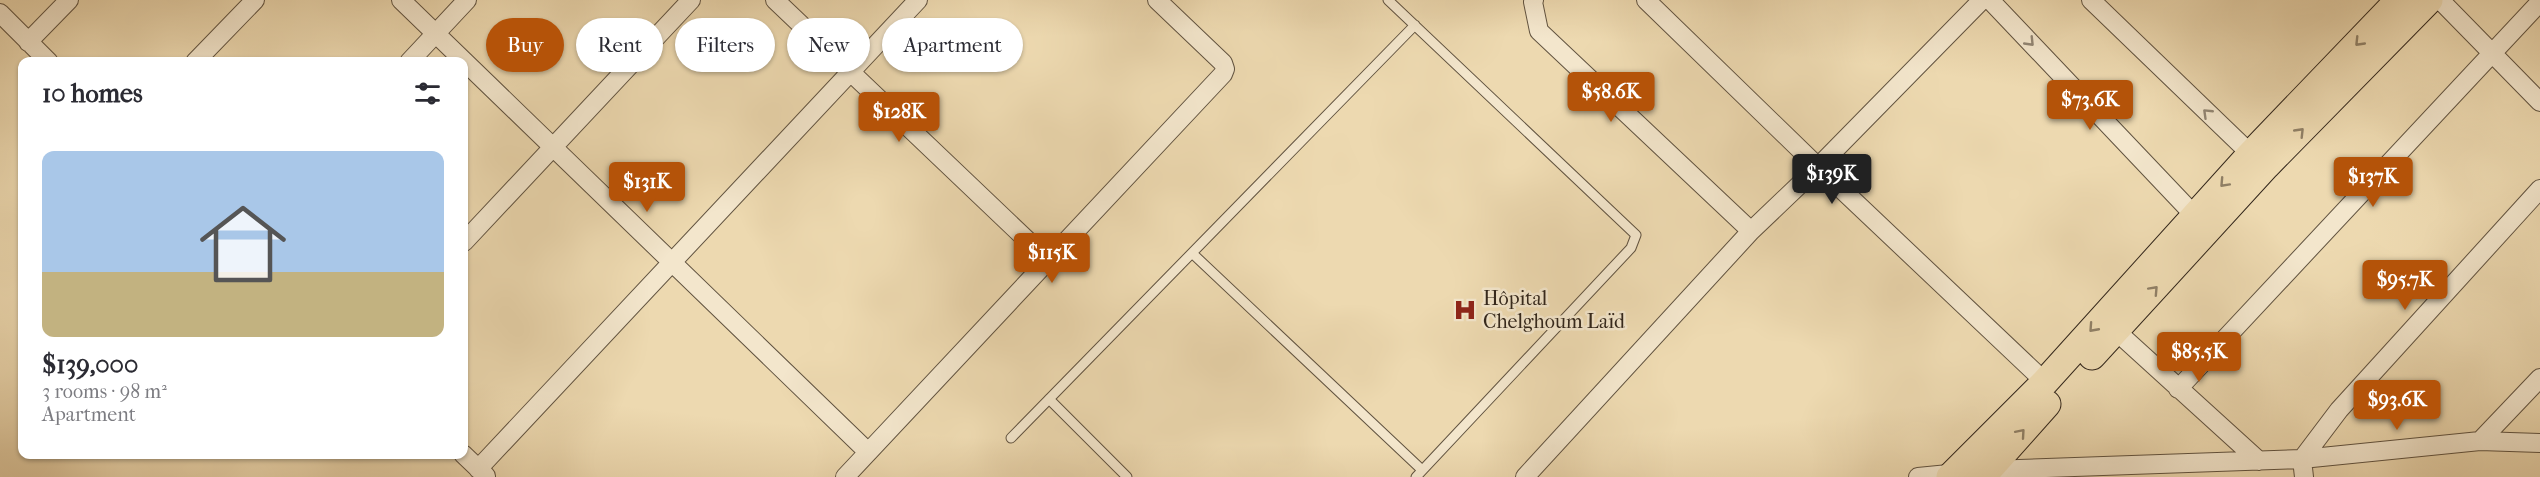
<!DOCTYPE html>
<html lang="en">
<head>
<meta charset="utf-8">
<style>
  body { margin:0; font-family:"IM FELL French Canon",serif; background:#f2f2f3; color:#2b2b33; height:100vh; display:flex; flex-direction:column; font-size:22px; white-space:nowrap }
  * { box-sizing:border-box; margin:0 }
  p { font-size:20px; color:#7c7c81 }
  .icon { flex:none; width:33px; height:33px; fill:none; stroke:currentColor; stroke-width:2; stroke-linecap:round; stroke-linejoin:round }
  .map { position:relative; flex:1; overflow:hidden }
  .drawer { position:absolute; left:18px; top:57px; width:450px; height:402px; display:flex; flex-direction:column; background:#fff; border-radius:12px; box-shadow:0 2px 4px #0004 }
  .drawer>* { flex:none }
  .guide { position:absolute; left:486px; top:18px; width:570px; height:54px; display:flex; gap:12px }
  .price { position:absolute; translate:-50% -51px; padding:0 14px; border-radius:6px; background:#b45309; color:#fff; font-size:20px; line-height:39px; filter:drop-shadow(0 2px 3px #0008) }
  .price::after { content:''; position:absolute; left:50%; top:36px; width:18px; height:14px; margin-left:-9px; background:inherit; clip-path:polygon(0 0,100% 0,50% 100%) }
  .price.current { background:#222; color:#fff }
  ul { padding:0; list-style:none }
  li { display:grid; align-content:center; gap:12px; height:318px; padding:0 24px }
  li span { display:grid; place-items:center; height:186px; border-radius:12px; color:#555 }
  li>.icon { margin-inline-start:auto }
  span .icon { width:108px; height:108px; fill:#fffc; stroke-width:1 }
  li b { font-size:26px }
  h2 { display:flex; justify-content:space-between; align-items:center; height:72px; padding:0 24px; font-size:26px }
  .chip { padding:0 21px; border-radius:27px; background:#fff; box-shadow:0 2px 4px #0004; font-size:21px; line-height:54px }
  .chip.current { background:#b45309; color:#fff }
  .map>svg:first-child { display:block }
  .lines { fill:none; stroke-linecap:round; stroke-linejoin:round }
  .lane-casing { stroke:#615340; stroke-width:11 }
  .street-casing { stroke:#615340; stroke-width:20 }
  .primary-casing { stroke:#32261b; stroke-width:29 }
  .lane { stroke:#f3e6cc; stroke-width:9 }
  .street { stroke:#f3e6cc; stroke-width:18 }
  .primary { stroke:#edd9b0; stroke-width:27 }
  .oneway { stroke:#928674 }
  .oneway2 { stroke:#908066 }
  .labels { text-anchor:middle; stroke-width:5; stroke-linejoin:round; paint-order:stroke }
  .poi-label { font-size:20px; fill:#32261b; stroke:#f3e6cc; text-anchor:start }
</style>
</head>
<body>
<div class="map">
<svg width="2540" height="477" viewBox="0 0 2540 477">
  <rect width="100%" height="100%" fill="#edd9b0"/>
  <filter id="stains"><feTurbulence type="fractalNoise" baseFrequency=".00333" numOctaves="4"/><feColorMatrix values="0 0 0 0 .2 0 0 0 0 .09 0 0 0 0 .02 0 0 0 .5 -.17"/></filter>
  <radialGradient id="worn" r=".72"><stop offset=".6" stop-color="#630" stop-opacity="0"/><stop offset="1" stop-color="#630" stop-opacity=".3"/></radialGradient>
  <g class="lines">
    <g class="lane-casing">
      <path id="lane" d="M1388,0L1636,235L1631,248L1416,477
        M1193,254L1421,469
        M1049,399L1127,477
        M1011,438L1415,25"/>
    </g>
    <g class="street-casing">
      <path id="street" d="M401,0L868,452
        M775,0L1049,261
        M1534,0L1533,2L1539,31L1751,231
        M1646,0L1818,167L2045,382
        M1990,0L2195,216L2204,219
        M2091,0L2257,160
        M2440,0L2540,102
        M0,13L49,62
        M28,42L69,0
        M195,62L255,0
        M409,62L467,0
        M464,242L691,0
        M2116,331L2259,461
        M2178,389L2540,2
        M2480,441L2540,378
        M463,454L486,476
        M478,469L918,0
        M845,477L1223,74L1225,69L1223,63L1157,0
        M1525,477L1751,231L1818,167L1982,0
        M1918,477L1989,470L2302,459L2339,410L2540,189
        M2304,477L2302,459L2480,441L2540,443"/>
    </g>
    <g class="primary-casing">
      <path id="primary" d="M2092,356L2266,166L2429,0
        M1950,477L2045,382L2250,155L2399,0
        M1982,477L2047,404"/>
    </g>
    <use href="#lane" class="lane"/>
    <use href="#street" class="street"/>
    <use href="#primary" class="primary"/>
  </g>
  <defs><path id="oneway-chevron" d="M-2-3.5L2.5 0L-2 3.5" fill="none" stroke-width="1.6" stroke-linecap="round" stroke-linejoin="round" transform="scale(1.5)"/></defs>
  <g class="oneway">
    <use href="#oneway-chevron" transform="translate(2030 42) rotate(46)"/>
    <use href="#oneway-chevron" transform="translate(2207 113) rotate(-136)"/>
  </g>
  <g class="oneway2">
    <use href="#oneway-chevron" transform="translate(2359 42) rotate(134)"/>
    <use href="#oneway-chevron" transform="translate(2300 132) rotate(-46)"/>
    <use href="#oneway-chevron" transform="translate(2224 183) rotate(133)"/>
    <use href="#oneway-chevron" transform="translate(2154 290) rotate(-47)"/>
    <use href="#oneway-chevron" transform="translate(2093 328) rotate(132)"/>
    <use href="#oneway-chevron" transform="translate(2021 433) rotate(-49)"/>
  </g>
  <defs>
    <g id="hospital-bare" transform="scale(1.8)"><path d="M-5-5h3v3.5h4V-5h3V5h-3V1.5h-4V5h-3Z" fill="#8f2418" stroke="#f3e6cc" stroke-width="2.5" paint-order="stroke"/></g>
  </defs>
  <g fill-rule="evenodd">
    <use href="#hospital-bare" x="1465" y="310"/>
  </g>
  <g class="labels">
    <g class="poi-label">
      <text x="1483" y="305">Hôpital<tspan x="1483" dy="23">Chelghoum Laïd</tspan></text>
    </g>
  </g>
  <rect width="100%" height="100%" filter="url(#stains)"/>
  <rect width="100%" height="100%" fill="url(#worn)"/>
</svg>
<b class="price" style="left:1611px;top:123px">$58.6K</b>
<b class="price" style="left:2090px;top:131px">$73.6K</b>
<b class="price" style="left:899px;top:143px">$128K</b>
<b class="price current" style="left:1832px;top:205px">$139K</b>
<b class="price" style="left:2373px;top:208px">$137K</b>
<b class="price" style="left:647px;top:213px">$131K</b>
<b class="price" style="left:1052px;top:284px">$115K</b>
<b class="price" style="left:2405px;top:311px">$95.7K</b>
<b class="price" style="left:2199px;top:383px">$85.5K</b>
<b class="price" style="left:2397px;top:431px">$93.6K</b>
<div class="guide">
<a class="chip current">Buy</a>
<a class="chip">Rent</a>
<a class="chip">Filters</a>
<a class="chip">New</a>
<a class="chip">Apartment</a>
</div>
<section class="drawer">
<h2>10 homes<svg class="icon" aria-label="filters" viewBox="0 0 24 24"><path d="M4 7h16M4 17h16"/><circle cx="9" cy="7" r="2"/><circle cx="15" cy="17" r="2"/></svg></h2>
<ul>
<li><span style="background:linear-gradient(#a9c7e8 65%,#c2b280 0)"><svg class="icon" aria-label="home" viewBox="0 0 24 24"><path d="M3 11l9-7 9 7M6 9v11h12V9"/></svg></span><div><b>$139,000</b><p>3 rooms · 98 m²</p><p>Apartment</p></div></li>
</ul>
</section>
</div>
</body>
</html>
